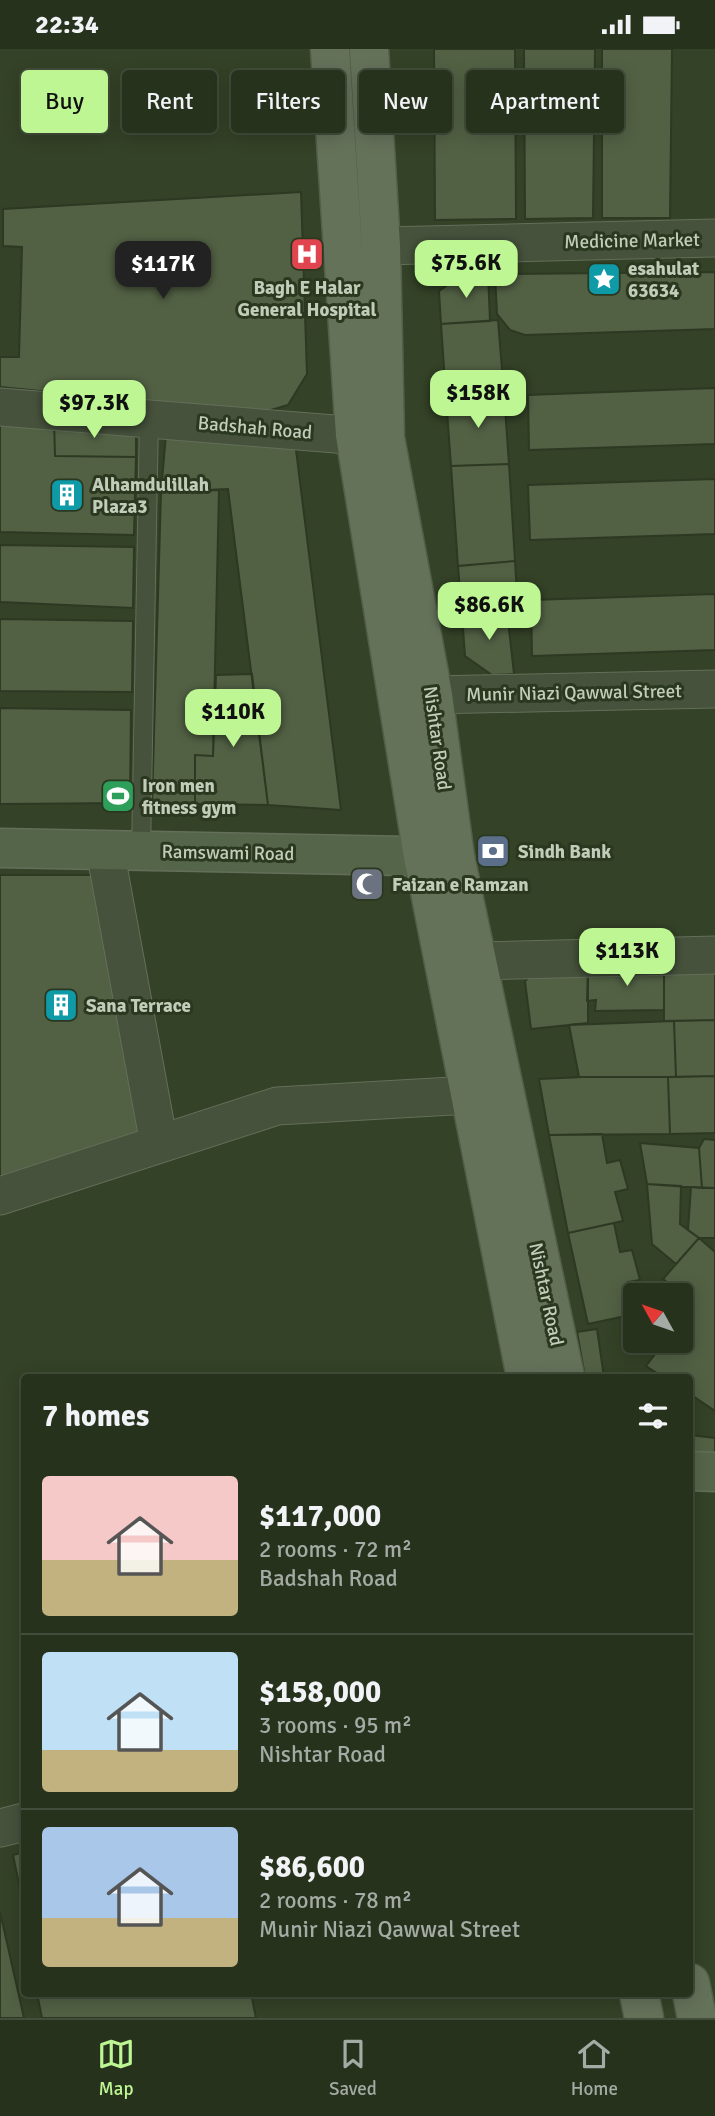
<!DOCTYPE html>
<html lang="en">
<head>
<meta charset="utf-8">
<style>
  body { margin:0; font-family:Signika,sans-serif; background:#2f3a26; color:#f1f3f6; height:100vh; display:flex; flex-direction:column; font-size:26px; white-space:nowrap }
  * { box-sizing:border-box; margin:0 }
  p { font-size:23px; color:#a4aaa4 }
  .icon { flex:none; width:38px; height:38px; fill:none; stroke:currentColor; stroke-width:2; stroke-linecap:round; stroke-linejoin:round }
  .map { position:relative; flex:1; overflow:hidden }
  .sheet { position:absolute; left:21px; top:1325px; width:672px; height:623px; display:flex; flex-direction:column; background:#27321d; border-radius:7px; box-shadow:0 4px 18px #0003,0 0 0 2px #434d3b }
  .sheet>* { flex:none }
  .banner { position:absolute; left:21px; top:21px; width:674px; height:63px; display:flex; gap:14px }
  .needle { width:46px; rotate:310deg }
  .tools { position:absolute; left:623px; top:1234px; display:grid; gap:14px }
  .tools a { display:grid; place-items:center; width:70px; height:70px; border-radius:7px; background:#27321d; box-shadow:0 4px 18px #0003,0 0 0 2px #434d3b; font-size:35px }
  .price { position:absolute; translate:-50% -60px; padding:0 16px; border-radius:14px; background:#bdf693; color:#111; font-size:23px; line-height:46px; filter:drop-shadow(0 2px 4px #0008) }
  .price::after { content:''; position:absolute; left:50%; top:42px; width:21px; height:16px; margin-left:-10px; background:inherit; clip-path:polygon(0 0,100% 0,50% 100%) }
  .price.on { background:#222; color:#fff }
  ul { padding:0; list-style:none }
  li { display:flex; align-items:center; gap:21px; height:175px; padding:0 21px }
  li+li { border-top:2px solid #434d3b }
  li span { display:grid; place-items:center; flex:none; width:196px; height:140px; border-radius:7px; color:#555 }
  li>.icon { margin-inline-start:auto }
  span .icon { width:84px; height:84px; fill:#fffc; stroke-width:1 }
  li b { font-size:30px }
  h2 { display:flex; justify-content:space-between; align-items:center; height:84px; padding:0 21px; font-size:30px }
  .tag { padding:0 24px; border-radius:7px; background:#27321d; box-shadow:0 4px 18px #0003,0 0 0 2px #434d3b; font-size:24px; line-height:63px }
  .tag.on { background:#bdf693; color:#111 }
  .status { display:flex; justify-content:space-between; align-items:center; height:49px; padding:0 35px; background:#27321d; direction:ltr }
  .status svg { height:19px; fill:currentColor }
  .menu { display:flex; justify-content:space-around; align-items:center; height:98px; border-top:2px solid #434d3b; background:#27321d; font-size:19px; color:#a4aaa4 }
  .menu a { display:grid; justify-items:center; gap:4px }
  .menu .on { color:#bdf693 }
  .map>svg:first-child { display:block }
  .building { fill:#526144; stroke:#2d3922; stroke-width:2 }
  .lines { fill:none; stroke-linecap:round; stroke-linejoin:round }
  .lane-casing { stroke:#646f5a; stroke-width:20 }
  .street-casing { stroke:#646f5a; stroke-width:39 }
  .secondary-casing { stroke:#646f5a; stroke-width:41 }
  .primary-casing { stroke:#525e48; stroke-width:41 }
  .lane { stroke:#46523c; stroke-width:18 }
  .street { stroke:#46523c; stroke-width:37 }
  .secondary { stroke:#55654a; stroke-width:38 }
  .primary { stroke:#65725a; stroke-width:38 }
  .labels { text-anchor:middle; stroke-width:6; stroke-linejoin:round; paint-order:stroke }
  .street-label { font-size:19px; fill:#c1ccb9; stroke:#2b3820 }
  .poi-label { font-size:19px; font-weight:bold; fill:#c1ccb9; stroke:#2b3820; text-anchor:start }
</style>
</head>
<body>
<div class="status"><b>22:34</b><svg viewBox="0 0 49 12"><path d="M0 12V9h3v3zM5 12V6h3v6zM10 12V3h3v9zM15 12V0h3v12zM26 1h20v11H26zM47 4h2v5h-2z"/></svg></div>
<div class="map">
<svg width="715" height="1969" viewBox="0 0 715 1969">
  <rect width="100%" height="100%" fill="#344227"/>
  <path class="building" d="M434,0H515L516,170L435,171Z
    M524,0H595L593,169L525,170Z
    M602,0H672L670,169H602Z
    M301,143L307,325L288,356L261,364L0,338V308H19L22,198L3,197V160Z
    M715,223V280L525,286L510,281L497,265L495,225Z
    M488,224L490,272L441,275L439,242L464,225Z
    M498,271L504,345L446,348L441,275Z
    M715,339V395L529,401L528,346Z
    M504,345L509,415L451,417L446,348Z
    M0,366L54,371L55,407L136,408L134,486L0,483Z
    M54,371L136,379V408L55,407Z
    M167,374L295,393L341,761L268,756L228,440L161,443Z
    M509,415L515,512L458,517L451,417Z
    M715,430V485L530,491L528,436Z
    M219,441L213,707L195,706V755L152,754L161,443Z
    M0,496L134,498L133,559L0,553Z
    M515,512L518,561L462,566L458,517Z
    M715,545V601L532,607L531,551Z
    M507,562L514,625L492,626L465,607L462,566Z
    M0,570L133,572L132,643L0,642Z
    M252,625L268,756L195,755V706L213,707L216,626Z
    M0,659L131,661L130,754L0,755Z
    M0,826H98L145,1087L0,1133Z
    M715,915V971L664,972V917Z
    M664,917V961L595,962L596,951L587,952L588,919Z
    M588,919V974L531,980L525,932L535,922Z
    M715,971V1027L676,1028L674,972Z
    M674,972L676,1028H579L569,976Z
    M715,1027V1084L670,1085L668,1028Z
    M583,1028H668L670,1085L549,1086L539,1030Z
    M602,1085L607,1114L620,1111L628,1140L615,1143L623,1172L568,1184L549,1086Z
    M704,1090L715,1091V1139H702L699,1099Z
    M640,1094L699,1099L702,1139L647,1135Z
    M647,1135L681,1137L680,1175L699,1189L676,1215L652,1195Z
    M691,1138L715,1139V1189H699L688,1181Z
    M614,1174L620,1203L632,1201L640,1231L628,1233L635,1265L588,1275L568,1184Z
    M699,1189L715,1203V1362L690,1345V1328H663L646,1317L665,1292H681V1270L693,1254L663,1230Z
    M597,1280L604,1328H585L577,1283Z
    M690,1386L715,1389V1406L690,1404Z
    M24,1803V1859L13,1806Z
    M0,1863L24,1969H0Z
    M37,1944H251L256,1969H42Z"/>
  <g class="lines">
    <g class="lane-casing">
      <path id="lane" d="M141,802L149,370"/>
    </g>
    <g class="street-casing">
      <path id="street" d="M381,197L715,189
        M0,358L385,389
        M433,646L715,640
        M105,801L159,1095
        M477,912L715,906
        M0,1147L277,1057L470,1046
        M0,1779L24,1773"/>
    </g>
    <g class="secondary-casing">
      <path id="secondary" d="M0,799L455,808
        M690,1422L715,1423"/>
    </g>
    <g class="primary-casing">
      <path id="primary" d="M330,0L355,386L423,807L526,1328
        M369,0L381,197L385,389L433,646L455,808L565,1328
        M690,1934L697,1969
        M639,1944L644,1969"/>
    </g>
    <use href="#lane" class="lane"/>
    <use href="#street" class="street"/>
    <use href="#secondary" class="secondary"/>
    <use href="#primary" class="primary"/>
  </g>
  <defs>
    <g id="hospital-square" transform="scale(1.75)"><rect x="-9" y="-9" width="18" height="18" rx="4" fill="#e0444e" stroke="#2b3820"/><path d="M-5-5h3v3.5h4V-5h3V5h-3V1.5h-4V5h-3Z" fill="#fff"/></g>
    <g id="sight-square" transform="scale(1.75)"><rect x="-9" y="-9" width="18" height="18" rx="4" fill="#0f9aa8" stroke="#2b3820"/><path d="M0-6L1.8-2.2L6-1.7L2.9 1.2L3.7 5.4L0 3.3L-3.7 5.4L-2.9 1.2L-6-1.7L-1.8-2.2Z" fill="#fff"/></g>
    <g id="building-square" transform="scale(1.75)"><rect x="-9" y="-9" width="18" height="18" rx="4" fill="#0f9aa8" stroke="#2b3820"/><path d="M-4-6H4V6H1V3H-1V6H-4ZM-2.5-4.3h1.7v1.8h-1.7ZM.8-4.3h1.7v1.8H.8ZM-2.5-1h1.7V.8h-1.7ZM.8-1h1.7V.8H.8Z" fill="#fff"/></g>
    <g id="stadium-square" transform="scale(1.75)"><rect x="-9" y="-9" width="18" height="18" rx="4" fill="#2e9e5b" stroke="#2b3820"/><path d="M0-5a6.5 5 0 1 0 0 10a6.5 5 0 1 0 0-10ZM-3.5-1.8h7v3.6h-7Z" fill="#fff"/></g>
    <g id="bank-square" transform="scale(1.75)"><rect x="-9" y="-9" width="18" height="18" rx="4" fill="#5c6f8a" stroke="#2b3820"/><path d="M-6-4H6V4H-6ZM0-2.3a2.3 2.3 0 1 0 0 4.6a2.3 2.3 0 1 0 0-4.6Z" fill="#fff"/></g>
    <g id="mosque-square" transform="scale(1.75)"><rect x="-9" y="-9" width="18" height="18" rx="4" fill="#6b7280" stroke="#2b3820"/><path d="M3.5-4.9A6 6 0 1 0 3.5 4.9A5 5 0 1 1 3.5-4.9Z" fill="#fff"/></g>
  </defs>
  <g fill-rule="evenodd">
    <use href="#hospital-square" x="307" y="205"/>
    <use href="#sight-square" x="604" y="230"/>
    <use href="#building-square" x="67" y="446"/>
    <use href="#stadium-square" x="118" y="747"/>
    <use href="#bank-square" x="493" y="802"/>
    <use href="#mosque-square" x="367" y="835"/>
    <use href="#building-square" x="61" y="956"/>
  </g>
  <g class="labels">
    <g class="street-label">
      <text transform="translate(632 191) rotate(-1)" y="7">Medicine Market</text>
      <text transform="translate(255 378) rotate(5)" y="7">Badshah Road</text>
      <text transform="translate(574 643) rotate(-1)" y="7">Munir Niazi Qawwal Street</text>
      <text transform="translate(438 689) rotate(82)" y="7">Nishtar Road</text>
      <text transform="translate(228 803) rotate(1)" y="7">Ramswami Road</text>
      <text transform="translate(547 1245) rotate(78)" y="7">Nishtar Road</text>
    </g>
    <g class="poi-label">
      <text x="628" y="226">esahulat<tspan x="628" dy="22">63634</tspan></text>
      <text x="307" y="245" text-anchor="middle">Bagh E Halar<tspan x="307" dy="22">General Hospital</tspan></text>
      <text x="92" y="442">Alhamdulillah<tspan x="92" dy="22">Plaza3</tspan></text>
      <text x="142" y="743">Iron men<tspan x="142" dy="22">fitness gym</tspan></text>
      <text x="518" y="809">Sindh Bank</text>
      <text x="392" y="842">Faizan e Ramzan</text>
      <text x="86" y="963">Sana Terrace</text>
    </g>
  </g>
</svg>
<div class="tools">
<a><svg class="needle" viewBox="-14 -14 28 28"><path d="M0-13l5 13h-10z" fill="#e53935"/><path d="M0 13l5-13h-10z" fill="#a4aaa4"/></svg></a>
</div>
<b class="price" style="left:466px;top:251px">$75.6K</b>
<b class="price on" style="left:163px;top:252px">$117K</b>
<b class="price" style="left:478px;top:381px">$158K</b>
<b class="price" style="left:94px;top:391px">$97.3K</b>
<b class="price" style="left:489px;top:593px">$86.6K</b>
<b class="price" style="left:233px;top:700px">$110K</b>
<b class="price" style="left:627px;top:939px">$113K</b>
<div class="banner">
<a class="tag on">Buy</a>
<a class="tag">Rent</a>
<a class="tag">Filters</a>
<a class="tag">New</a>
<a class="tag">Apartment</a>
</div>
<section class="sheet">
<h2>7 homes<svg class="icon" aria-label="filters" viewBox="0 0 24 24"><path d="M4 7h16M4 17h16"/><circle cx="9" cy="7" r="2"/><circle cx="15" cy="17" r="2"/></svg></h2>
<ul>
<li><span style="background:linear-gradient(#f6c9c9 60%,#c2b280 0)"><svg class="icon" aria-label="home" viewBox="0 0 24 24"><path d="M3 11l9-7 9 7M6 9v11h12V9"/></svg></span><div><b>$117,000</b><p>2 rooms · 72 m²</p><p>Badshah Road</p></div></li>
<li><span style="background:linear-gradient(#bfe0f5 70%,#c2b280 0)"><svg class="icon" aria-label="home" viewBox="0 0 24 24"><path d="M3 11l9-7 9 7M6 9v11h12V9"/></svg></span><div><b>$158,000</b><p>3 rooms · 95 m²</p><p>Nishtar Road</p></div></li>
<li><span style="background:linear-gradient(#a9c7e8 65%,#c2b280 0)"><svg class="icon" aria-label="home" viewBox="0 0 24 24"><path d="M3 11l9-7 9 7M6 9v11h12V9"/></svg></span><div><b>$86,600</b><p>2 rooms · 78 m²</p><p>Munir Niazi Qawwal Street</p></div></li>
</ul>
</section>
</div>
<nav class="menu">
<a class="on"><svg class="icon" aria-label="map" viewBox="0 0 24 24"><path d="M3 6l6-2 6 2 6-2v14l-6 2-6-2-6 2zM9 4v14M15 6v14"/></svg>Map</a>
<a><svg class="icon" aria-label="saved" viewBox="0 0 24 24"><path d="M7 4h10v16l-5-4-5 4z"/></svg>Saved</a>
<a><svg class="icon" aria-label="home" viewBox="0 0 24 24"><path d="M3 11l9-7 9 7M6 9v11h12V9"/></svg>Home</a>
</nav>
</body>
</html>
